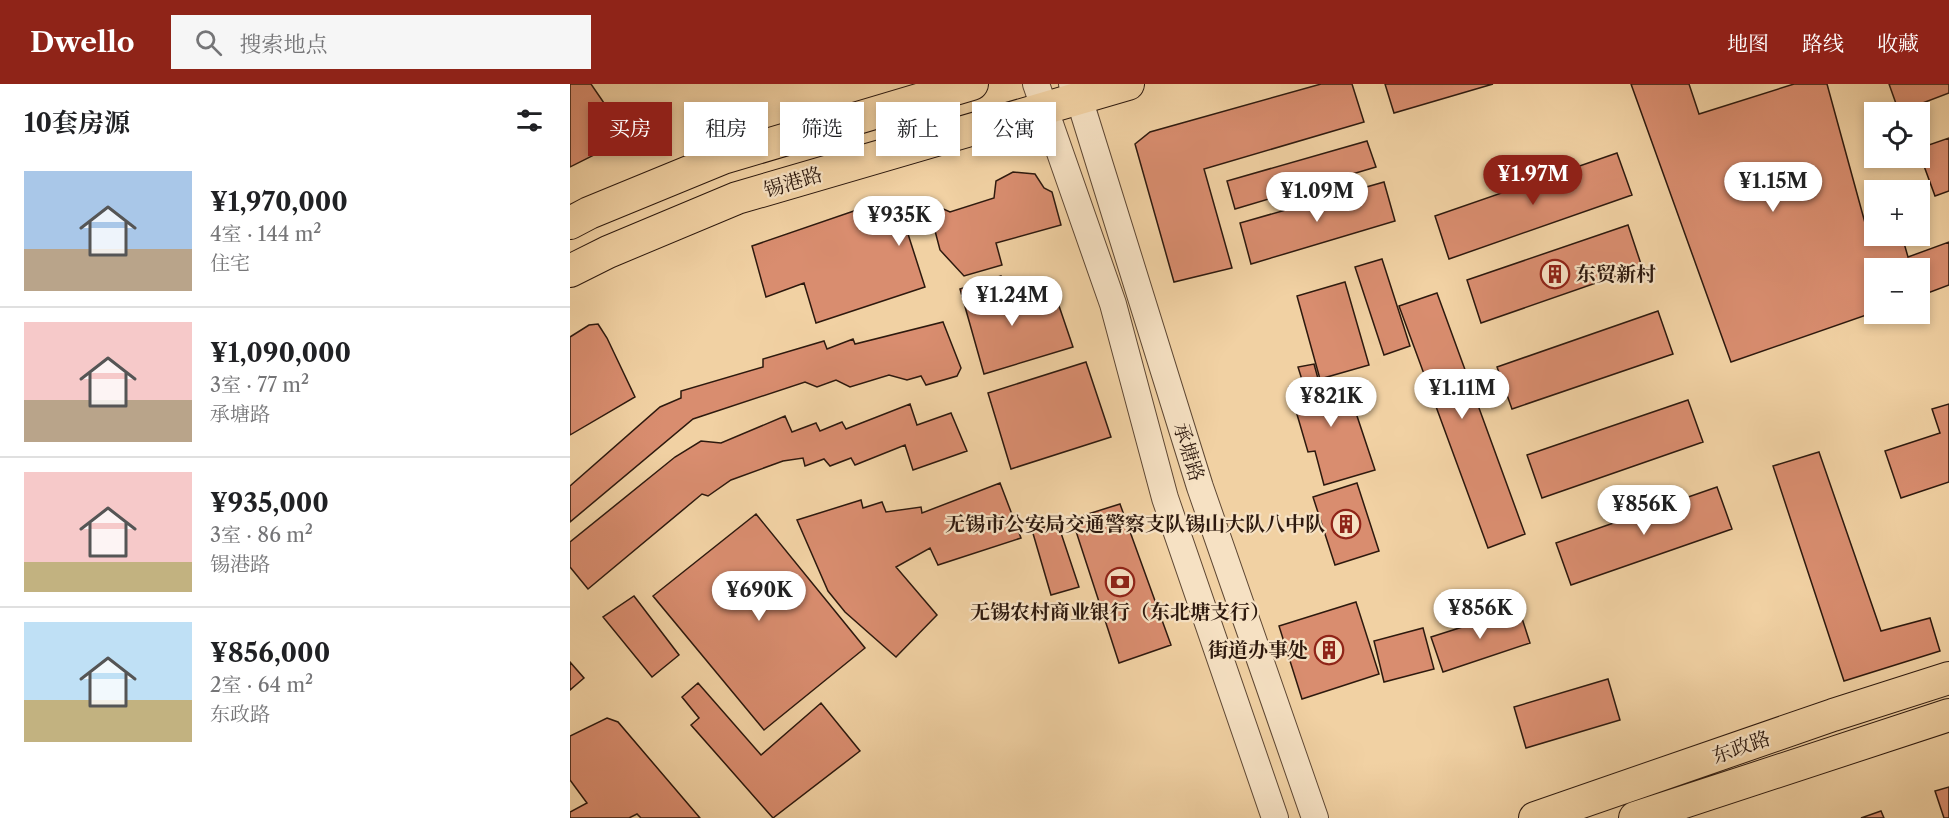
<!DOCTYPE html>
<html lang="zh">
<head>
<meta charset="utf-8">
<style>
  body { margin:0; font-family:"Libre Caslon Text","Noto Serif SC",serif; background:#f6f6f6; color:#202124; height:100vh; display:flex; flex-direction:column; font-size:22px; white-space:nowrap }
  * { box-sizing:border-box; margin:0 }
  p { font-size:20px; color:#757577 }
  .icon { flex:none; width:33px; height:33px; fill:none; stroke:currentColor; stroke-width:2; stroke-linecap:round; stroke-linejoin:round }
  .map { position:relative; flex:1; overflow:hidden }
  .side { display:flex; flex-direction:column; background:#fff; width:570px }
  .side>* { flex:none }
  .hud { position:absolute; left:18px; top:18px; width:570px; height:54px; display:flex; gap:12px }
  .tools { position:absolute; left:1294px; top:18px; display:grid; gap:12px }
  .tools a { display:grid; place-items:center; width:66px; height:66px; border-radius:0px; background:#fff; box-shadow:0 3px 9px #0003; font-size:30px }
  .price { position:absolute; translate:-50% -51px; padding:0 14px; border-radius:21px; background:#fff; color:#222; font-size:20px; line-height:39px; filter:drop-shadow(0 2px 3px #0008) }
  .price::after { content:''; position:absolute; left:50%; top:36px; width:18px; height:14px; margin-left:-9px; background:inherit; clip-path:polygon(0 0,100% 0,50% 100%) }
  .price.selected { background:#8f2418; color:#fff }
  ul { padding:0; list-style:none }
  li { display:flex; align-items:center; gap:18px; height:150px; padding:0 24px }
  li+li { border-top:2px solid #e0e0e0 }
  li span { display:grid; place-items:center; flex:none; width:168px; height:120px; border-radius:0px; color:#555 }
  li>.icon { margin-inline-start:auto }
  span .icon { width:72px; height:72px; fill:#fffc; stroke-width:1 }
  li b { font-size:26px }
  h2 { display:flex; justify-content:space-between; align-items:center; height:72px; padding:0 24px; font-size:26px }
  .tag { padding:0 21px; border-radius:0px; background:#fff; box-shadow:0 3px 9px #0003; font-size:21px; line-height:54px }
  .tag.selected { background:#8f2418; color:#fff }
  header { display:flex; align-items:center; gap:36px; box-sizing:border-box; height:84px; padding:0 30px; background:#8f2418; color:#fff }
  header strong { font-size:28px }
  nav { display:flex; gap:33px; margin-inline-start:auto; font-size:21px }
  .search { width:420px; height:54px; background:#f6f6f6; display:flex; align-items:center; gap:15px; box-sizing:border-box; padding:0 21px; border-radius:0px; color:#757577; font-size:22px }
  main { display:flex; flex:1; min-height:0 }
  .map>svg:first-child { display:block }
  .building { fill:#d98d6f; stroke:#2d190e; stroke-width:1.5 }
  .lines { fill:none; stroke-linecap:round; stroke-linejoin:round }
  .minor-casing { stroke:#5e4733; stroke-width:28 }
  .major-casing { stroke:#2d190e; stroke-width:34 }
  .minor { stroke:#f6e1c3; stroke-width:26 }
  .major { stroke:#f1d1a3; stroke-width:32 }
  .labels { text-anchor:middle; stroke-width:4.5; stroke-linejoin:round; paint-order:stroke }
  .street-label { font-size:20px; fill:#2d190e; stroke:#f6e1c3 }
  .poi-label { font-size:20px; font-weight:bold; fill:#2d190e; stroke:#f6e1c3; text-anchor:end }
</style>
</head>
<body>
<header>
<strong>Dwello</strong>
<div class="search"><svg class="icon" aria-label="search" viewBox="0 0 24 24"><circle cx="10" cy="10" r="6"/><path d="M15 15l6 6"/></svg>搜索地点</div>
<nav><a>地图</a><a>路线</a><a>收藏</a></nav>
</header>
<main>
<section class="side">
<h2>10套房源<svg class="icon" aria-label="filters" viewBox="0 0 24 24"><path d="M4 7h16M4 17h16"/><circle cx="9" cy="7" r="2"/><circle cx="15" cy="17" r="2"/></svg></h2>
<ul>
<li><span style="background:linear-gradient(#a9c7e8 65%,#b9a48a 0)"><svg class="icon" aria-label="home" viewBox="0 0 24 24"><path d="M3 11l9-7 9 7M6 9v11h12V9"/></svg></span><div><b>¥1,970,000</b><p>4室 · 144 m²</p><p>住宅</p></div></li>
<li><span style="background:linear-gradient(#f6c9c9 65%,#b9a48a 0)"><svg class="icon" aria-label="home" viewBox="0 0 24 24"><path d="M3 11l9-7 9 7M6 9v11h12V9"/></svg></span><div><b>¥1,090,000</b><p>3室 · 77 m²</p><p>承塘路</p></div></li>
<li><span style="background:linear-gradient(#f6c9c9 75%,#c2b280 0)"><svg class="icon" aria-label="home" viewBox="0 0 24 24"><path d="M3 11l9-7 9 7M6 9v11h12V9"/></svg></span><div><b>¥935,000</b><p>3室 · 86 m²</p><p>锡港路</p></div></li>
<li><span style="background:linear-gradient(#bfe0f5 65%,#c2b280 0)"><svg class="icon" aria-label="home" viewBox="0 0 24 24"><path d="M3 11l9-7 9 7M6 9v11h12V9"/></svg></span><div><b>¥856,000</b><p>2室 · 64 m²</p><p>东政路</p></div></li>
</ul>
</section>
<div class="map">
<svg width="1379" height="734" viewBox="0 0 1379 734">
  <rect width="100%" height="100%" fill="#f1d1a3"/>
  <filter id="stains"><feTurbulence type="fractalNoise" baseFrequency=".00333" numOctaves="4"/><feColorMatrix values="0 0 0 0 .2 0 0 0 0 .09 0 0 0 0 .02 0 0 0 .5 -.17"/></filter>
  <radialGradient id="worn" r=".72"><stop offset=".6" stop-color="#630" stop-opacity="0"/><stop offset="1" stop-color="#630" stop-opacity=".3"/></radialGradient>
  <path class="building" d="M0,0H21L58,54L0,83Z
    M751,0H782L794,38L634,85L662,184L604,198L565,60L580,48Z
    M815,0H923L824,29Z
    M1061,0H1119L1129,30L1224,0H1257L1300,157L1318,152H1332L1338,173L1379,158V201L1350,212V184H1305V228L1161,278Z
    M1319,0H1379V9L1329,28Z
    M1379,54V107L1365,112L1350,71V64Z
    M797,57L806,83L665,125L657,97Z
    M1047,69L1062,111L879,175L865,132Z
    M443,88L465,90L474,104L482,108L491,141L426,159L432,181L394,192L370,166L364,143L338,150L355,203L246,239L234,199L196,213L182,162L313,117L318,132L355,124L369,123L380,128L424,114L426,97Z
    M814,98L825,137L681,180L670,139Z
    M1058,141L1072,183L911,239L897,196Z
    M812,175L840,262L814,271L785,183Z
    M431,192L442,230L487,216L503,263L414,290L390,205Z
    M775,198L799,281L750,295L727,212Z
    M867,209L955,450L918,464L829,222Z
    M1088,227L1103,270L942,325L927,283Z
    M373,238L391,284L387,292L356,301L351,292L337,296L319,291L280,303L266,296L247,303L235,298L123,335L0,438V402L90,323L111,314V307L193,283V275L254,257L257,265L283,255L285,260Z
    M28,240L37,254L65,313L0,351V253L19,241Z
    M516,278L541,353L441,385L418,309Z
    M744,280L752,309L777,302L805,386L754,401L745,367L738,368L719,303L733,299L728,283Z
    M1118,316L1133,358L972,414L957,371Z
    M340,320L347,341L381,329L397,367L343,386L335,361L285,381L281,374L260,382L254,375L235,382L233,374L213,377L161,396L138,412L132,410L18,505L0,483V458L105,373L131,357L151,359L215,332L222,348L246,339L250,347L272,338L276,345Z
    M1379,320V398L1331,414L1315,367L1370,349L1362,325Z
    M1249,368L1311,547L1360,534L1370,567L1274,597L1203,382Z
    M430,399L451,454L368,481L360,464L326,483L367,531L326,573L275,528L258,507L227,436L291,416L293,424L312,418L316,428L351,423L352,429Z
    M787,399L809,467L765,481L743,413Z
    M1147,403L1162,445L1001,501L986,459Z
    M550,420L601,561L549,579L502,435Z
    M186,430L295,564L194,646L83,512Z
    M488,440L509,503L481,511L462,446Z
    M64,512L109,571L82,593L33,533Z
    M786,518L809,590L732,615L709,542Z
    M949,525L960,559L873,588L861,553Z
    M853,544L864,585L814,598L804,557Z
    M0,578L14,594L0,606Z
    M1038,595L1050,636L956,664L944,623Z
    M128,599L191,671L251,619L290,667L203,734L121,641L129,634L112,613Z
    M37,634L48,638L130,734H71L67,730L59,734H0V728L17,719L0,696V652Z
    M1379,703V734H1374L1365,707Z
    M1311,727L1314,734H1291Z"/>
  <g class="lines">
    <g class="minor-casing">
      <path id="minor" d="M466,0L543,220L595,414L705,734
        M502,0L509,14L630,403L745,734"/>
    </g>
    <g class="major-casing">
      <path id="major" d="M0,139L19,129L153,74L402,0
        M0,187L38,168L167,114L558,0
        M965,734L1263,631L1379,594
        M1065,734L1379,631"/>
    </g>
    <use href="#minor" class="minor"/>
    <use href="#major" class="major"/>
  </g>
  <defs>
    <g id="building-ring" transform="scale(1.5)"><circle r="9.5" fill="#f6e1c3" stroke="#8f2418" stroke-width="1.5"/><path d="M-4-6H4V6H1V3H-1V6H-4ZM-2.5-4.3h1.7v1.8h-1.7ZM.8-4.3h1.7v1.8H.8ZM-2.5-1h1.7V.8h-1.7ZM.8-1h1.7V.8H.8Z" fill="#8f2418"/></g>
    <g id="bank-ring" transform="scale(1.5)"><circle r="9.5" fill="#f6e1c3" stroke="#8f2418" stroke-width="1.5"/><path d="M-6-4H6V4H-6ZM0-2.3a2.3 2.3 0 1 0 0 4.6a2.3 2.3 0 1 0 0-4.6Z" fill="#8f2418"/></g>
  </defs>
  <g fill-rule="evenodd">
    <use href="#building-ring" x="985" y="190"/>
    <use href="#building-ring" x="776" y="440"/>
    <use href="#bank-ring" x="550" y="498"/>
    <use href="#building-ring" x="759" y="566"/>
  </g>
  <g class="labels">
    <g class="street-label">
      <text transform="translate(223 98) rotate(-17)" y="7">锡港路</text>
      <text transform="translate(619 368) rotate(73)" y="7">承塘路</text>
      <text transform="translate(1171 663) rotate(-19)" y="7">东政路</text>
    </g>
    <g class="poi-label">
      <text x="1006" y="197" text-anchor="start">东贸新村</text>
      <text x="755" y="447">无锡市公安局交通警察支队锡山大队八中队</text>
      <text x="550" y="535" text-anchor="middle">无锡农村商业银行（东北塘支行）</text>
      <text x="738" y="573">街道办事处</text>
    </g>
  </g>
  <rect width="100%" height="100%" filter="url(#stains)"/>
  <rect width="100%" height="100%" fill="url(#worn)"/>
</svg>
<div class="tools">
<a><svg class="icon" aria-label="locate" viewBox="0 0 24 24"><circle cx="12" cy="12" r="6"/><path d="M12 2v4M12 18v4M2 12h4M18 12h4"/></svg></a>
<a>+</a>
<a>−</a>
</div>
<b class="price selected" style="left:963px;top:122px">¥1.97M</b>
<b class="price" style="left:1203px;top:129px">¥1.15M</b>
<b class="price" style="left:747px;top:139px">¥1.09M</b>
<b class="price" style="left:329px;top:163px">¥935K</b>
<b class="price" style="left:442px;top:243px">¥1.24M</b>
<b class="price" style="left:892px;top:336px">¥1.11M</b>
<b class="price" style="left:761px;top:344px">¥821K</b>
<b class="price" style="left:1074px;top:452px">¥856K</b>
<b class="price" style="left:189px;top:538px">¥690K</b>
<b class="price" style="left:910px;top:556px">¥856K</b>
<div class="hud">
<a class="tag selected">买房</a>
<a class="tag">租房</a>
<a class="tag">筛选</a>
<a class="tag">新上</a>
<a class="tag">公寓</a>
</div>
</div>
</main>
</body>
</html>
